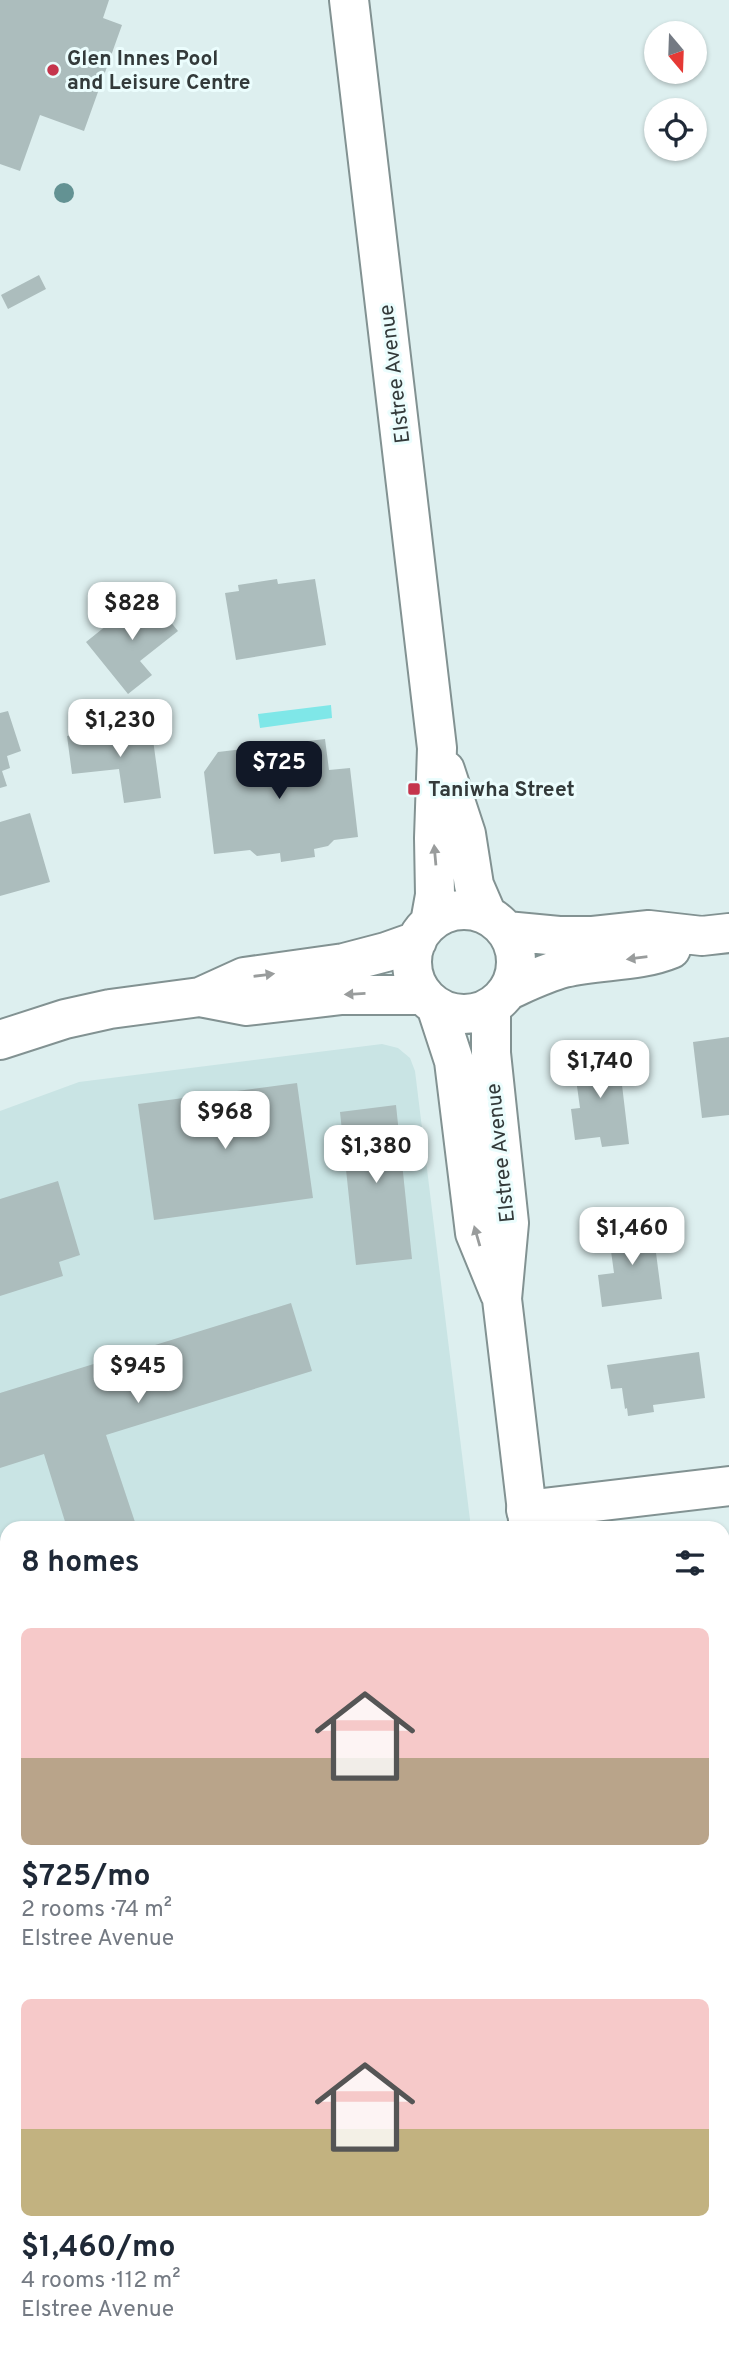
<!DOCTYPE html>
<html lang="en">
<head>
<meta charset="utf-8">
<style>
  body { margin:0; font-family:Overpass,sans-serif; background:#f6f6f7; color:#1f2937; height:100vh; display:flex; flex-direction:column; font-size:26px; white-space:nowrap }
  * { box-sizing:border-box; margin:0 }
  p { font-size:23px; color:#747a83 }
  .icon { flex:none; width:38px; height:38px; fill:none; stroke:currentColor; stroke-width:2; stroke-linecap:round; stroke-linejoin:round }
  .map { position:relative; flex:1; overflow:hidden }
  .details { position:absolute; left:0px; top:1521px; width:730px; height:842px; display:flex; flex-direction:column; background:#fff; border-radius:21px 21px 0 0; box-shadow:0 2px 5px #0004 }
  .details>* { flex:none }
  .needle { width:46px; rotate:161deg }
  .fabs { position:absolute; left:644px; top:21px; display:grid; gap:14px }
  .fabs a { display:grid; place-items:center; width:63px; height:63px; border-radius:50%; background:#fff; box-shadow:0 2px 5px #0004; font-size:35px }
  .price { position:absolute; translate:-50% -60px; padding:0 16px; border-radius:14px; background:#fff; color:#222; font-size:23px; line-height:46px; filter:drop-shadow(0 2px 4px #0008) }
  .price::after { content:''; position:absolute; left:50%; top:42px; width:21px; height:16px; margin-left:-10px; background:inherit; clip-path:polygon(0 0,100% 0,50% 100%) }
  .price.active { background:#111827; color:#fff }
  ul { padding:0; list-style:none }
  li { display:grid; align-content:center; gap:14px; height:371px; padding:0 21px }
  li span { display:grid; place-items:center; height:217px; border-radius:10px; color:#555 }
  li>.icon { margin-inline-start:auto }
  span .icon { width:126px; height:126px; fill:#fffc; stroke-width:1 }
  li b { font-size:30px }
  h2 { display:flex; justify-content:space-between; align-items:center; height:84px; padding:0 21px; font-size:30px }
  .map>svg:first-child { display:block }
  .built { fill:#c9e4e4 }
  .green { fill:#7fe7e8 }
  .building { fill:#acbdbd }
  .lines { fill:none; stroke-linecap:round; stroke-linejoin:round }
  .street-casing { stroke:#829292; stroke-width:42 }
  .secondary-casing { stroke:#829292; stroke-width:42 }
  .path { stroke:#a5b3b3; stroke-width:4.5; stroke-dasharray:5 5; stroke-linecap:butt }
  .street { stroke:#fff; stroke-width:38 }
  .secondary { stroke:#fff; stroke-width:38 }
  .tree { fill:#639293 }
  .oneway { fill:#999c9c }
  .poi-dot { fill:#c5354c; stroke:#ebfdfd; stroke-width:2.5 }
  .labels { text-anchor:middle; stroke-width:6; stroke-linejoin:round; paint-order:stroke }
  .poi-label { font-size:21px; font-weight:bold; fill:#333a3a; stroke:#ebfdfd; text-anchor:start }
  .street-label { font-size:21px; fill:#333a3a; stroke:#ebfdfd }
</style>
</head>
<body>
<div class="map">
<svg width="729" height="2361" viewBox="0 0 729 2361">
  <rect width="100%" height="100%" fill="#ddefef"/>
  <path class="built" d="M382,1044L398,1048L410,1058L415,1071L471,1528H7V2356H573V2361H0V1111L79,1082Z"/>
  <path class="green" d="M331,705L332,718L260,728L258,714Z"/>
  <path class="building" d="M0,0H109L103,18L122,25L84,131L40,115L20,171L0,164Z
    M39,275L46,289L8,309L1,295Z
    M277,579L278,584L315,579L326,645L236,660L225,593L239,591L238,585Z
    M147,593L178,631L140,661L152,675L128,694L86,642Z
    M8,711L21,751L7,756L10,768L2,771L7,786L0,788V713Z
    M151,725L161,798L124,803L119,769L72,774L67,736Z
    M325,739L329,770L350,768L358,837L334,840L328,846L314,849L315,857L281,862L280,853L257,856L250,850L214,854L204,772L218,752Z
    M30,813L50,882L0,896V822Z
    M729,1037V1115L702,1118L693,1042Z
    M618,1051L629,1144L602,1147L600,1137L575,1140L571,1109L580,1108L573,1057Z
    M297,1083L313,1198L154,1220L138,1104Z
    M396,1105L412,1259L356,1265L340,1112Z
    M58,1181L80,1255L59,1262L63,1276L0,1296V1199Z
    M652,1222L662,1299L602,1307L598,1275L614,1273L608,1229Z
    M291,1303L312,1371L106,1435L137,1528H67L44,1454L0,1468V1393Z
    M699,1352L705,1398L653,1405L654,1412L628,1416L627,1408L625,1409L622,1388L611,1389L607,1365Z
    M7,1602V1670L0,1672V1604Z
    M723,1688L729,1722L723,1723Z
    M7,1726V1784L0,1786V1728Z
    M723,1761H729V1823L723,1824Z
    M729,1860V1906L723,1907V1861Z
    M729,1966V2014L727,2015L723,1967Z
    M729,2077V2155L723,2156V2078Z
    M729,2252V2332L723,2333V2253Z"/>
  <g class="lines">
    <g class="street-casing">
      <path id="street" d="M526,1510L729,1486"/>
    </g>
    <g class="secondary-casing">
      <path id="secondary" d="M349,0L437,748L434,838L435,895L430,923
        M445,770L466,834L474,885L487,915
        M412 962a52 52 0 1 1 104 0a52 52 0 1 1-104 0Z
        M506,931L559,936H593L649,930L702,936L729,933
        M509,990C527,982 545,973 564,968C599,959 637,963 671,949
        M200,997L247,1006L342,995H423
        M436,1006L454,1061L475,1233L500,1294
        M491,1007V1053L509,1223L502,1299L529,1528
        M0,1040L65,1019L110,1009L200,997L244,977L344,963L386,952L417,941
        M629,2356V2361"/>
    </g>
    <path class="path" d="M723,2203L729,2202"/>
    <use href="#street" class="street"/>
    <use href="#secondary" class="secondary"/>
  </g>
  <circle class="tree" cx="64" cy="193" r="10"/>
  <defs><path id="oneway-solid" d="M-6-.8H1V-3.2L6.5 0L1 3.2V.8H-6Z" transform="scale(1.75)"/></defs>
  <g class="oneway">
    <use href="#oneway-solid" transform="translate(435 855) rotate(-95)"/>
    <use href="#oneway-solid" transform="translate(637 958) rotate(173)"/>
    <use href="#oneway-solid" transform="translate(264 975) rotate(-7)"/>
    <use href="#oneway-solid" transform="translate(355 994) rotate(177)"/>
    <use href="#oneway-solid" transform="translate(477 1236) rotate(-106)"/>
  </g>
  <g class="poi-dot">
    <circle cx="53" cy="70" r="7"/>
    <rect x="407" y="782" width="14" height="14" rx="3.5"/>
  </g>
  <g class="labels">
    <g class="poi-label">
      <text x="67" y="65">Glen Innes Pool<tspan x="67" dy="24">and Leisure Centre</tspan></text>
      <text x="428" y="796">Taniwha Street</text>
    </g>
    <g class="street-label">
      <text transform="translate(394 374) rotate(-97)" y="7">Elstree Avenue</text>
      <text transform="translate(500 1153) rotate(-96)" y="7">Elstree Avenue</text>
    </g>
  </g>
</svg>
<div class="fabs">
<a><svg class="needle" viewBox="-14 -14 28 28"><path d="M0-13l5 13h-10z" fill="#e53935"/><path d="M0 13l5-13h-10z" fill="#747a83"/></svg></a>
<a><svg class="icon" aria-label="locate" viewBox="0 0 24 24"><circle cx="12" cy="12" r="6"/><path d="M12 2v4M12 18v4M2 12h4M18 12h4"/></svg></a>
</div>
<b class="price" style="left:132px;top:642px">$828</b>
<b class="price" style="left:120px;top:759px">$1,230</b>
<b class="price active" style="left:279px;top:801px">$725</b>
<b class="price" style="left:600px;top:1100px">$1,740</b>
<b class="price" style="left:225px;top:1151px">$968</b>
<b class="price" style="left:376px;top:1185px">$1,380</b>
<b class="price" style="left:632px;top:1267px">$1,460</b>
<b class="price" style="left:138px;top:1405px">$945</b>
<section class="details">
<h2>8 homes<svg class="icon" aria-label="filters" viewBox="0 0 24 24"><path d="M4 7h16M4 17h16"/><circle cx="9" cy="7" r="2"/><circle cx="15" cy="17" r="2"/></svg></h2>
<ul>
<li><span style="background:linear-gradient(#f6c9c9 60%,#b9a48a 0)"><svg class="icon" aria-label="home" viewBox="0 0 24 24"><path d="M3 11l9-7 9 7M6 9v11h12V9"/></svg></span><div><b>$725/mo</b><p>2 rooms · 74 m²</p><p>Elstree Avenue</p></div></li>
<li><span style="background:linear-gradient(#f6c9c9 60%,#c2b280 0)"><svg class="icon" aria-label="home" viewBox="0 0 24 24"><path d="M3 11l9-7 9 7M6 9v11h12V9"/></svg></span><div><b>$1,460/mo</b><p>4 rooms · 112 m²</p><p>Elstree Avenue</p></div></li>
</ul>
</section>
</div>
</body>
</html>
